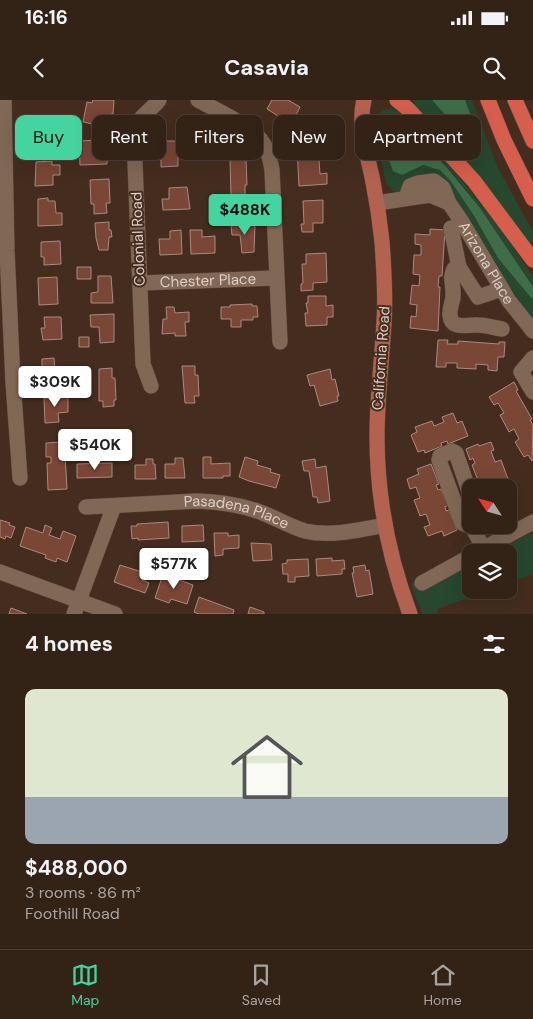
<!DOCTYPE html>
<html lang="en">
<head>
<meta charset="utf-8">
<style>
  body { margin:0; font-family:"DM Sans",sans-serif; background:#3b2a1f; color:#f1f3f6; height:100vh; display:flex; flex-direction:column; font-size:19px; white-space:nowrap }
  * { box-sizing:border-box; margin:0 }
  p { font-size:16px; color:#a9a4a1 }
  .icon { flex:none; width:28px; height:28px; fill:none; stroke:currentColor; stroke-width:2; stroke-linecap:round; stroke-linejoin:round }
  .map { position:relative; height:514px; overflow:hidden }
  .sheet { display:flex; flex-direction:column; background:#332216; flex:1 }
  .sheet>* { flex:none }
  .top-card { position:absolute; left:15px; top:15px; width:504px; height:45px; display:flex; gap:10px }
  .needle { width:32px; rotate:306deg }
  .tools { position:absolute; left:462px; top:379px; display:grid; gap:10px }
  .tools a { display:grid; place-items:center; width:55px; height:55px; border-radius:10px; background:#332216; box-shadow:0 5px 20px #0002,0 0 0 1px #4e3f35; font-size:25px }
  .price { position:absolute; translate:-50% -42px; padding:0 11px; border-radius:5px; background:#fff; color:#222; font-size:16px; line-height:32px; filter:drop-shadow(0 1px 2px #0008) }
  .price::after { content:''; position:absolute; left:50%; top:30px; width:15px; height:11px; margin-left:-8px; background:inherit; clip-path:polygon(0 0,100% 0,50% 100%) }
  .price.on { background:#43d4a0; color:#111 }
  ul { padding:0; list-style:none }
  li { display:grid; align-content:center; gap:10px; height:265px; padding:0 25px }
  li+li { border-top:1px solid #4e3f35 }
  li span { display:grid; place-items:center; height:155px; border-radius:10px; color:#555 }
  li>.icon { margin-inline-start:auto }
  span .icon { width:90px; height:90px; fill:#fffc; stroke-width:1 }
  li b { font-size:21px }
  h2 { display:flex; justify-content:space-between; align-items:center; height:60px; padding:0 25px; font-size:21px }
  .pill { padding:0 18px; border-radius:10px; background:#332216; box-shadow:0 5px 20px #0002,0 0 0 1px #4e3f35; font-size:18px; line-height:45px }
  .pill.on { background:#43d4a0; color:#111 }
  .status { display:flex; justify-content:space-between; align-items:center; height:35px; padding:0 25px; background:#332216; direction:ltr }
  .status svg { height:14px; fill:currentColor }
  header { display:flex; justify-content:space-between; align-items:center; height:65px; padding:0 25px; background:#332216; font-size:22px; font-weight:700 }
  .dock { display:flex; justify-content:space-around; align-items:center; height:70px; border-top:1px solid #4e3f35; background:#332216; font-size:14px; color:#a9a4a1 }
  .dock a { display:grid; justify-items:center; gap:2px }
  .dock .on { color:#43d4a0 }
  .map>svg:first-child { display:block }
  .green { fill:#27472f }
  .forest { fill:#3f6d49 }
  .building { fill:#7a4636; stroke:#aa8a80 }
  .lines { fill:none; stroke-linecap:round; stroke-linejoin:round }
  .minor-casing { stroke:#5c493b; stroke-width:16 }
  .major-casing { stroke:#5c493b; stroke-width:16 }
  .highway-casing { stroke:#5c493b; stroke-width:16 }
  .minor { stroke:#816856; stroke-width:15 }
  .major { stroke:#b46250; stroke-width:15 }
  .highway { stroke:#d65e4c; stroke-width:15 }
  .labels { text-anchor:middle; stroke-width:4; stroke-linejoin:round; paint-order:stroke }
  .street-label { font-size:15px; fill:#ddcec5; stroke:#442d1e }
</style>
</head>
<body>
<div class="status"><b>16:16</b><svg viewBox="0 0 49 12"><path d="M0 12V9h3v3zM5 12V6h3v6zM10 12V3h3v9zM15 12V0h3v12zM26 1h20v11H26zM47 4h2v5h-2z"/></svg></div>
<header><svg class="icon" aria-label="back" viewBox="0 0 24 24"><path d="M15 5l-7 7 7 7"/></svg>Casavia<svg class="icon" aria-label="search" viewBox="0 0 24 24"><circle cx="10" cy="10" r="6"/><path d="M15 15l6 6"/></svg></header>
<div class="map">
<svg width="533" height="514" viewBox="0 0 533 514">
  <rect width="100%" height="100%" fill="#442d1e"/>
  <path class="green" d="M413,0H472L497,66L533,132V149L413,5L415,3Z
    M391,8L399,12L451,67L502,131L533,177V220L519,203L468,119L429,77L425,74H421L400,95L392,90L389,86H387L373,25C376,15 380,10 391,8Z
    M533,432V474L509,483V452H494Z
    M471,465V490H490L437,509L438,514H422L411,484L422,478L425,490Z"/>
  <path class="forest" d="M432,0H465L480,41L479,50L474,52L467,47L450,20Z
    M402,25L408,28L447,68L480,108L533,187V200L498,158L473,114L450,80L440,70L423,65L402,75L393,71C385,51 385,39 402,25Z"/>
  <path class="building" d="M93,0H114L113,14H111L109,27L83,22L87,2L92,3Z
    M272,0H288L300,7L296,15L299,17L297,21L293,20L291,24L267,9Z
    M52,21L51,45H35V31H32V22Z
    M203,32V36H207L208,43H203L204,52H206L207,60H198V58H192L191,33Z
    M99,40V50H108L107,64L80,65L79,41Z
    M160,41H178V66L161,67V57H155V50H161Z
    M318,47L320,74L327,73V84L299,86L297,48Z
    M230,59H246L247,85H245V96H231Z
    M52,61V65H60V75H53V85L35,86L36,62Z
    M109,79L110,103H106L107,113L94,114V104H91L90,80Z
    M187,87L190,109L163,110L162,99H169V88Z
    M48,98V101H55L56,113H62V125L38,126V99Z
    M323,100V123H313V132H302L301,124H304L303,101Z
    M109,122V130H111L112,137H109L108,150H99L96,138L95,123Z
    M255,124L254,152L242,153L240,135H232L231,125Z
    M430,129L445,130L442,176H439L438,187H440L438,231L410,228L411,216L416,217L417,205L410,204L412,185L419,186L420,175L413,174L414,155H421V145L415,144V134L430,135Z
    M181,130L182,154L160,155L159,139H170V131Z
    M190,130H202V137L215,136V153L191,154Z
    M60,141L61,164L44,165V157H41V142Z
    M326,153L327,182L313,183V190L301,191V184L303,183L302,164H306V154Z
    M77,167H91V179H77Z
    M98,176H111L113,203H91V193L98,192Z
    M57,177L58,204L39,205L38,178Z
    M308,196H326V206L333,205V217H327V225L306,226L305,213H308L306,203H308Z
    M252,204V206H257L258,217H253V220H241V227H231V219H221V207H230V205Z
    M166,207H174L175,213L189,212V222H185L186,236H175V233L162,234L163,219H167Z
    M114,214V242L100,243L99,227H91L90,215Z
    M44,217H61L62,239L43,240L41,228H45Z
    M79,237H89V247H79Z
    M438,240H448L447,244H458V241L499,244V242H505L504,257H498L497,271L488,270V265L476,264V269L457,268V263H446V267H436Z
    M54,258L56,282H42V259Z
    M182,266H195V275H198L199,296H194L195,303H185Z
    M112,268V278H115L116,300H114V306L103,307V301H99V269Z
    M330,269L332,280L335,279L339,296H337L338,301L320,306L314,285L310,286L307,275Z
    M514,282L518,290L516,291L532,319L530,320L533,325L532,361L528,355L524,357L515,342L519,339L514,329L509,332L500,315L504,313L498,303L494,305L489,297Z
    M68,297V312L58,313L59,322L45,323L44,298Z
    M453,313L457,323L462,321L468,336L448,344L447,341L441,343L442,346L425,353L424,350L418,352L411,335L417,332L415,327L432,321L434,326L444,322L442,317Z
    M62,342V354H65L67,389L48,390L47,363H51V357H46V343Z
    M491,342L494,350L491,351L495,362L501,360L508,379L503,381L505,388H481L472,365L475,363L473,358L470,360L466,349L478,344L479,346Z
    M203,357H211V364L230,363V376H223V378H203Z
    M245,357L258,361L257,365L271,369L270,372L280,375L276,388L249,381L239,377Z
    M175,358H183L185,378H165V364H175Z
    M146,359H153V364H155L156,379H135V365H146Z
    M315,359L316,368L326,366L330,401L318,403L317,397H313L309,371H304L302,361Z
    M112,363V377L77,378V364Z
    M431,364L439,384L436,385L438,390L441,389L448,405L445,407L446,411L449,410L457,430L444,436L442,431L428,436L424,427L430,425L426,414L420,416L414,400L420,398L416,387L410,389L407,379L419,374L417,369Z
    M0,420L10,423L9,425L15,427L11,438L6,436L5,439L0,437Z
    M168,422L169,438L138,440V438L132,439L131,426H137V424Z
    M45,425L52,428L49,435L60,439L63,431L76,436L67,462L57,458L56,462L45,458L46,455L20,446L26,427L43,433Z
    M203,425L204,441L182,442V426Z
    M214,433H228V436L239,435V448L223,449V455L215,456Z
    M251,443L271,444L272,460L253,461Z
    M332,458V461L344,460L345,469H342V474L317,476L316,459Z
    M308,459L309,476L295,477V482H288V474H283L282,464L287,463V460Z
    M120,465L145,473L142,480L149,483L145,493L114,482Z
    M365,465L366,471L369,470L373,494L357,497L352,473H354L353,467Z
    M163,474L193,485L187,504L171,499L169,503L155,498Z
    M199,497L234,510L233,514H199L194,512Z
    M250,507L264,512V514H248Z
    M11,508L27,514H9Z"/>
  <g class="lines">
    <g class="minor-casing">
      <g id="minor">
        <path d="M4,0L7,151L13,282L20,378"/>
        <path d="M198,0C216,10 249,25 261,40C268,49 270,59 272,70L280,242"/>
        <path d="M406,98L410,86L418,83L434,81L443,88L449,103"/>
        <path id="s1" d="M377,103L430,95L449,103L462,122L509,201L533,231"/>
        <path d="M451,128L459,167L478,197L502,189"/>
        <path d="M459,167L454,169C449,177 454,186 453,196C453,202 449,209 450,215C451,231 469,224 478,225C486,225 494,228 502,229"/>
        <path id="s2" d="M140,183L276,178"/>
        <path d="M533,258L521,272L533,292"/>
        <path d="M151,286L143,264L134,37C137,15 147,15 159,0"/>
        <path d="M471,397L456,353L452,351L440,356L439,360L462,423L472,427L484,449"/>
        <path id="s3" d="M86,407L197,401C221,402 244,405 265,414C278,419 291,427 305,431C330,437 360,430 385,425"/>
        <path d="M477,452L533,422"/>
        <path d="M0,472L115,514"/>
        <path d="M422,483L471,456"/>
        <path d="M74,514L114,406"/>
      </g>
    </g>
    <g class="major-casing">
      <path id="major" d="M364,0C357,27 368,55 373,82C377,102 380,122 382,142C384,169 386,196 384,222C382,260 377,298 377,336C377,396 389,458 410,514"/>
    </g>
    <g class="highway-casing">
      <path id="highway" d="M397,0L408,9L474,81L533,160
        M488,0L504,40L533,99
        M515,0L533,41"/>
    </g>
    <use href="#minor" class="minor"/>
    <use href="#major" class="major"/>
    <use href="#highway" class="highway"/>
  </g>
  <g class="labels">
    <g class="street-label">
      <text transform="translate(138 139) rotate(-92)" y="5">Colonial Road</text>
      <text dy="5" stroke="none"><textPath href="#s1" startOffset="145">Arizona Place</textPath></text>
      <text dy="5" stroke="none"><textPath href="#s2" startOffset="68">Chester Place</textPath></text>
      <text transform="translate(381 258) rotate(-86)" y="5">California Road</text>
      <text dy="5" stroke="none"><textPath href="#s3" startOffset="152">Pasadena Place</textPath></text>
    </g>
  </g>
</svg>
<div class="tools">
<a><svg class="needle" viewBox="-14 -14 28 28"><path d="M0-13l5 13h-10z" fill="#e53935"/><path d="M0 13l5-13h-10z" fill="#a9a4a1"/></svg></a>
<a><svg class="icon" aria-label="layers" viewBox="0 0 24 24"><path d="M12 4l9 5-9 5-9-5zM3 14l9 5 9-5"/></svg></a>
</div>
<b class="price on" style="left:245px;top:136px">$488K</b>
<b class="price" style="left:55px;top:308px">$309K</b>
<b class="price" style="left:95px;top:371px">$540K</b>
<b class="price" style="left:174px;top:490px">$577K</b>
<div class="top-card">
<a class="pill on">Buy</a>
<a class="pill">Rent</a>
<a class="pill">Filters</a>
<a class="pill">New</a>
<a class="pill">Apartment</a>
</div>
</div>
<section class="sheet">
<h2>4 homes<svg class="icon" aria-label="filters" viewBox="0 0 24 24"><path d="M4 7h16M4 17h16"/><circle cx="9" cy="7" r="2"/><circle cx="15" cy="17" r="2"/></svg></h2>
<ul>
<li><span style="background:linear-gradient(#dfe7d0 70%,#9aa5b1 0)"><svg class="icon" aria-label="home" viewBox="0 0 24 24"><path d="M3 11l9-7 9 7M6 9v11h12V9"/></svg></span><div><b>$488,000</b><p>3 rooms · 86 m²</p><p>Foothill Road</p></div></li>
</ul>
</section>
<nav class="dock">
<a class="on"><svg class="icon" aria-label="map" viewBox="0 0 24 24"><path d="M3 6l6-2 6 2 6-2v14l-6 2-6-2-6 2zM9 4v14M15 6v14"/></svg>Map</a>
<a><svg class="icon" aria-label="saved" viewBox="0 0 24 24"><path d="M7 4h10v16l-5-4-5 4z"/></svg>Saved</a>
<a><svg class="icon" aria-label="home" viewBox="0 0 24 24"><path d="M3 11l9-7 9 7M6 9v11h12V9"/></svg>Home</a>
</nav>
</body>
</html>
